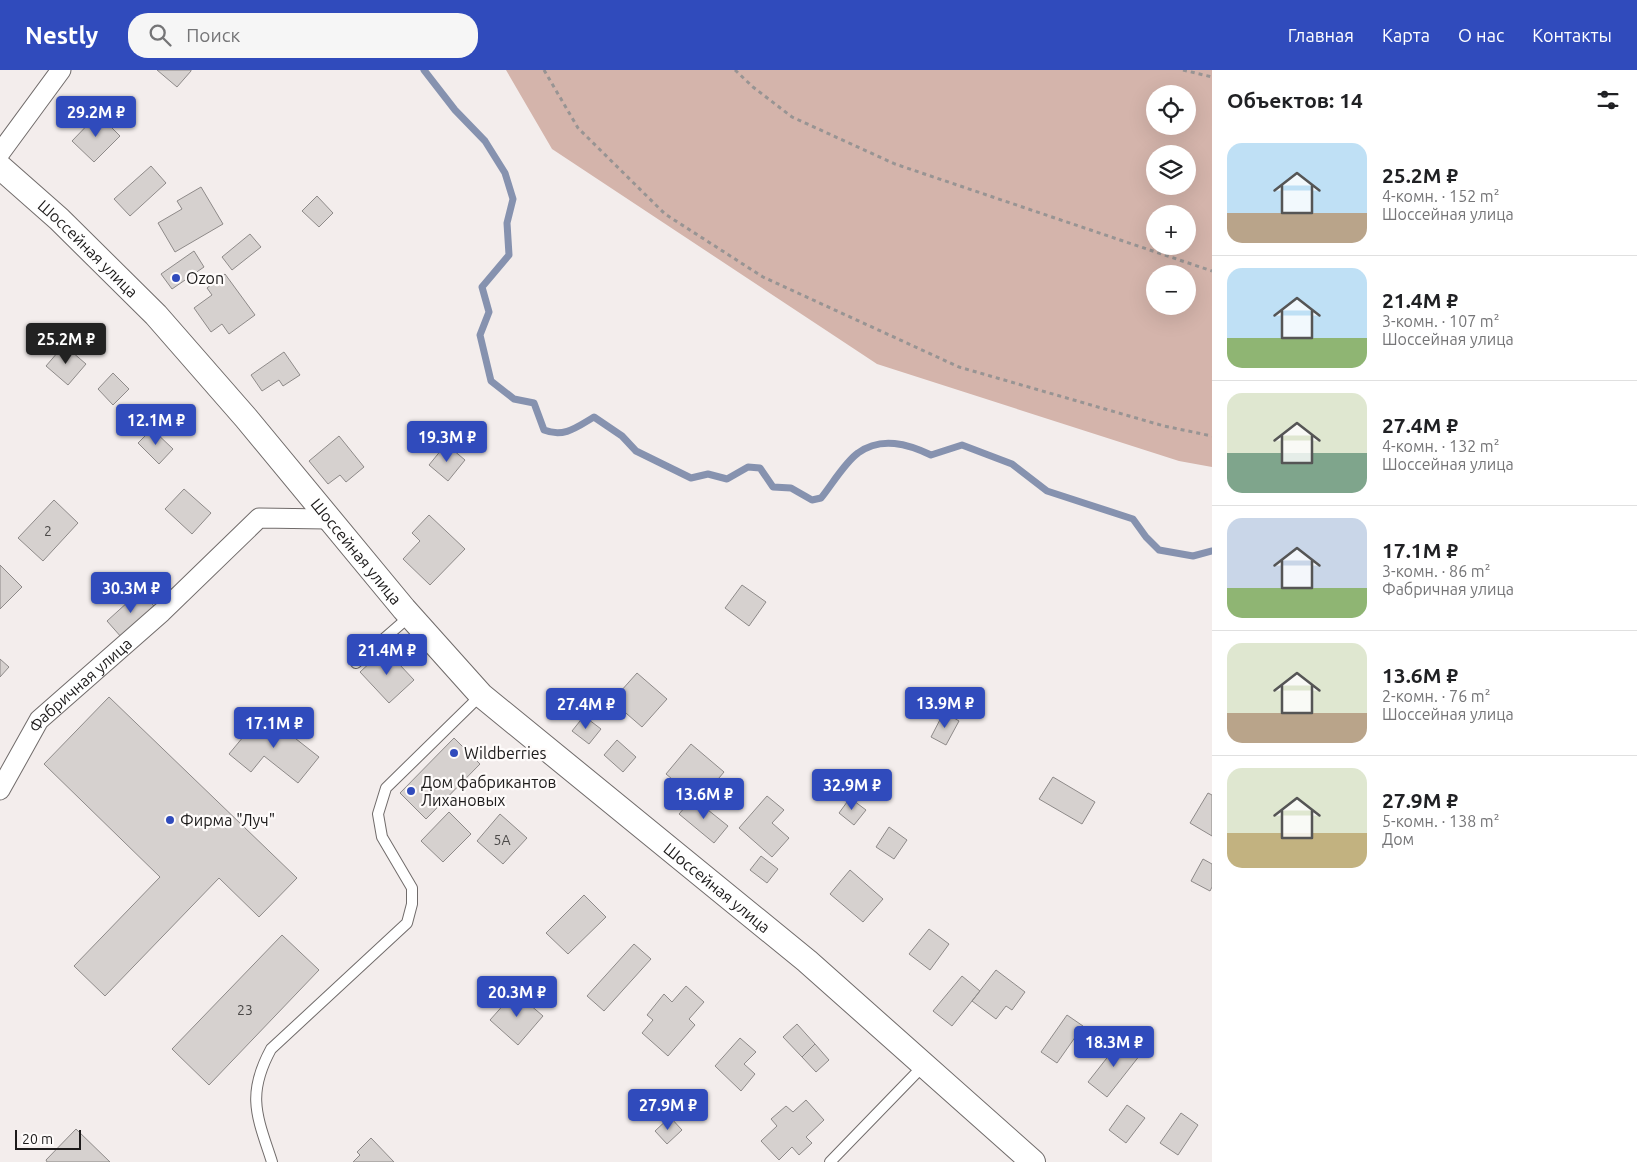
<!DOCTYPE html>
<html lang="ru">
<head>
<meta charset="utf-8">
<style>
  body { margin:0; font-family:Ubuntu,sans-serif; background:#f6f6f6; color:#202124; height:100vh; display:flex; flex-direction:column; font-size:19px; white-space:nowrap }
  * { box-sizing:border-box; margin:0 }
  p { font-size:16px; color:#757577 }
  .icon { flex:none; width:28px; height:28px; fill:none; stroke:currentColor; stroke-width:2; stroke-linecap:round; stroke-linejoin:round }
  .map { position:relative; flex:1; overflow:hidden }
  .drawer { display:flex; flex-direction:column; background:#fff; width:425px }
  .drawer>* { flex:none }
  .tools { position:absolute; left:1146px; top:15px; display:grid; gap:10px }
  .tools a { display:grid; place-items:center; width:50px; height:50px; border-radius:50%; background:#fff; box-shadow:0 5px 20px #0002; font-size:25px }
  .scale { position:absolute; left:15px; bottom:12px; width:66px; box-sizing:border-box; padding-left:5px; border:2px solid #1c1a1a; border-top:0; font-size:14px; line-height:18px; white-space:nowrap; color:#1c1a1a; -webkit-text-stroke:4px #fefbfa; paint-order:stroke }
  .price { position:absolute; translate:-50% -42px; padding:0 11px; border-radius:5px; background:#304bbc; color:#fff; font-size:16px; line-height:32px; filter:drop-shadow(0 1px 2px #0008) }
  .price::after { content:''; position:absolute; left:50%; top:30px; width:15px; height:11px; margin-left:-8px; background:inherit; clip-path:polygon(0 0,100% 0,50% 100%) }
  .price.current { background:#222; color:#fff }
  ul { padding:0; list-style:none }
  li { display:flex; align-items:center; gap:15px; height:125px; padding:0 15px }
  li+li { border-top:1px solid #e0e0e0 }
  li span { display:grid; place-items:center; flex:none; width:140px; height:100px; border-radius:15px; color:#555 }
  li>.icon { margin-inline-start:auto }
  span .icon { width:60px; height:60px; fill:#fffc; stroke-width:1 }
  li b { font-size:21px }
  h2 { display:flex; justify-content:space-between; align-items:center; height:60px; padding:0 15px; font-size:21px }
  header { display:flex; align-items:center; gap:30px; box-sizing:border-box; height:70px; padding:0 25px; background:#304bbc; color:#fff }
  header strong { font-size:24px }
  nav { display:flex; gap:28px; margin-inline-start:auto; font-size:18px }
  .search { width:350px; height:45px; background:#f6f6f6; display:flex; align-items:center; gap:12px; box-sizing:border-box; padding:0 18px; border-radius:20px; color:#757577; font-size:19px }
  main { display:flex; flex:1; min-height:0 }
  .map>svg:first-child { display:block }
  .green { fill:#d4b4ab; fill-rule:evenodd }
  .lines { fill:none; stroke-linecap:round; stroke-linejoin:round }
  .stream { stroke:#8692af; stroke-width:7 }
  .building { fill:#d6d1cf; stroke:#8e8a89 }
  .service-casing { stroke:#706b6a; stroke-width:12 }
  .minor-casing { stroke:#706b6a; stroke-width:21 }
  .tertiary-casing { stroke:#706b6a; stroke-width:26 }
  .path { stroke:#989493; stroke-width:3; stroke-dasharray:4 4; stroke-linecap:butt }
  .service { stroke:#fff; stroke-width:10 }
  .minor { stroke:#fff; stroke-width:19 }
  .tertiary { stroke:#fff; stroke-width:24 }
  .poi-dot { fill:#304bbc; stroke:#fefbfa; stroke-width:2 }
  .labels { text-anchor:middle; stroke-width:4.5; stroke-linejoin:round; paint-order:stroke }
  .number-label { font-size:14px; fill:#4a4847 }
  .street-label { font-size:16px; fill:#1c1a1a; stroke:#fefbfa }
  .poi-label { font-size:16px; fill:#1c1a1a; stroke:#fefbfa; text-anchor:start }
</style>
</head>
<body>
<header>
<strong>Nestly</strong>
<div class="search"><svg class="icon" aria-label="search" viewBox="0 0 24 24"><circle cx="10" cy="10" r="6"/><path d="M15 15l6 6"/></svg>Поиск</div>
<nav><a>Главная</a><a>Карта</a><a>О нас</a><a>Контакты</a></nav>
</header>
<main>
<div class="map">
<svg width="1212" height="1092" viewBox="0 0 1212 1092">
  <rect width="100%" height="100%" fill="#f3edec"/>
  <path class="green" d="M506,0H1212V397L1179,391L877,294L552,79ZM1155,24H1188V56H1155ZM1155,84H1188V116H1155ZM1155,144H1188V176H1155ZM1155,204H1188V236H1155Z"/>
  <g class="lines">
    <path class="stream" d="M424,0L455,40L485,71L505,103L513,129L507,153L509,185L482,217L489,242L480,265L491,311L514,329L534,333L544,360C564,368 577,357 594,347L622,366L636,381L691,408L708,404L727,409L748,397L760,398L773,417L791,418L812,430L821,428C831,416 845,392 858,383C881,366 908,374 931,385L962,375L1012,394L1047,421L1133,449L1146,467L1159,480L1193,486L1212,481"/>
  </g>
  <path class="building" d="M157,0H191V1L177,17Z
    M98,44L120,66L94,92L72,71Z
    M151,96L166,113L130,146L114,129Z
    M201,117L223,154L175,182L158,153L182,139L177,131Z
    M317,126L333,143L319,157L302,141Z
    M250,164L261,177L232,200L222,187Z
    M194,181L204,197L172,219L161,204Z
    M225,204L255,245L229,264L222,254L211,262L194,238L212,225L207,218Z
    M64,275L86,294L68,315L46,296Z
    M284,282L300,305L283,316L279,310L262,321L251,305Z
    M113,303L129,319L113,335L98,319Z
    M152,359L173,379L159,394L138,373Z
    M339,366L364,397L346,412L340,405L328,414L309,391Z
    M446,374L465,390L448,411L429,395Z
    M184,419L211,443L192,464L165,439Z
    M54,430L78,453L43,491L18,468Z
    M429,445L465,479L430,515L403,489L420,471L412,463Z
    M0,495L22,517L0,539Z
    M742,515L766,532L749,556L725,538Z
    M140,521L155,537L122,568L107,551Z
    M385,579L414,610L389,633L360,602Z
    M0,589L9,597L0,607Z
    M637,603L667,629L642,657L612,631Z
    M109,627L297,808L259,847L219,808L105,926L74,896L160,807L44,694Z
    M944,642L959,651L946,675L931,667Z
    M263,643L319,687L298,713L264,686L251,702L229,684Z
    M584,646L601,659L589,674L572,661Z
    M454,668L480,694L426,749L400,723Z
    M617,670L636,687L623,702L604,685Z
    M691,674L724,702L708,721L697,712L688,722L666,704Z
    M1053,707L1095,732L1082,754L1039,729Z
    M1208,723L1212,725V766L1190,753Z
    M767,726L784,740L772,753L789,768L772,787L739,758Z
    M693,728L728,756L714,773L679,744Z
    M850,728L866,740L854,755L839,743Z
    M449,742L471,764L443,792L421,771Z
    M500,744L527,768L503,794L477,771Z
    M889,757L907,770L894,789L876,777Z
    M761,786L778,799L767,813L750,800Z
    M1203,789L1212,794V817L1210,821L1191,811Z
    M850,800L883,829L863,852L830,824Z
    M584,825L606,847L568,884L546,863Z
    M929,859L949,874L930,900L909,884Z
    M282,865L319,900L209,1015L172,979Z
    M634,874L651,889L604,941L587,926Z
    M996,900L1025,922L1012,940L1006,936L996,949L972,931Z
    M962,906L980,921L952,956L933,941Z
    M686,916L704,932L689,949L695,955L668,986L642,963L653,950L647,945L664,924L672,932Z
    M515,922L543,946L518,975L490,950Z
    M1067,945L1083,956L1057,993L1041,982Z
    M797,954L815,974L802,987L783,967Z
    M740,968L756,982L744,994L755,1004L741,1021L715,996Z
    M1121,970L1140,985L1107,1027L1088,1012Z
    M815,974L829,990L816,1002L802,987Z
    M806,1030L824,1050L806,1067L812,1073L799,1085L792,1077L779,1090L761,1071L777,1056L771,1049L786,1036L793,1042Z
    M1127,1035L1145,1048L1126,1073L1109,1060Z
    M1181,1043L1198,1055L1178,1085L1160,1073Z
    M670,1047L682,1060L667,1074L655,1061Z
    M76,1059L110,1092H47L46,1090Z
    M371,1068L394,1092H353L360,1085L357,1082Z"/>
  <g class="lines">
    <g class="service-casing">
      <path id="service" d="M356,593L410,546
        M272,1092C257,1046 246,1025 271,979L407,853L412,834V818L382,767L378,744L386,718L481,625
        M830,1092L924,995"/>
    </g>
    <g class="minor-casing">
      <g id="minor">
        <path d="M0,83L61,0"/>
        <path id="s1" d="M0,720L39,650L162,542L259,448L327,449"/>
      </g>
    </g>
    <g class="tertiary-casing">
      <g id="tertiary">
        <path id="s2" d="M0,97L59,149L156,245L246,348L404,539L481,625L807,891L1033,1092"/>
      </g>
    </g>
    <path class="path" d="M544,0L578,58L665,144L763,207L959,297L1164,356L1212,366
      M735,0L753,17L792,47L895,94L1212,201
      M1183,0L1212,7"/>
    <use href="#service" class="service"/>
    <use href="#minor" class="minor"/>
    <use href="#tertiary" class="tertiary"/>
  </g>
  <g class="poi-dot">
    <circle cx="176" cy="208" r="5"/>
    <circle cx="454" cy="683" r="5"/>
    <circle cx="411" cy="721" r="5"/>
    <circle cx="170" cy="750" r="5"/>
  </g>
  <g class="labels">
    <g class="number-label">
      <text x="48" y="466">2</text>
      <text x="502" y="775">5А</text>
      <text x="245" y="945">23</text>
    </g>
    <g class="street-label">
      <text dy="6" stroke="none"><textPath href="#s2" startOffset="120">Шоссейная улица</textPath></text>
      <text dy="6" stroke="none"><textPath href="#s2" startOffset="525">Шоссейная улица</textPath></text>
      <text dy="6" stroke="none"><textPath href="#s1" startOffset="134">Фабричная улица</textPath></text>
      <text dy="6" stroke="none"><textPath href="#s2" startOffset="1020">Шоссейная улица</textPath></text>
    </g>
    <g class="poi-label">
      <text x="186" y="214">Ozon</text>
      <text x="464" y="689">Wildberries</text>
      <text x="421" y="718">Дом фабрикантов<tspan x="421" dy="18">Лихановых</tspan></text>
      <text x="180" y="756">Фирма "Луч"</text>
    </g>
  </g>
</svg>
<div class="tools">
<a><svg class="icon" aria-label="locate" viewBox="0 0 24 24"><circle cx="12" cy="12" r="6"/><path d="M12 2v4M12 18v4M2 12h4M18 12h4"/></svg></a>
<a><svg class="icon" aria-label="layers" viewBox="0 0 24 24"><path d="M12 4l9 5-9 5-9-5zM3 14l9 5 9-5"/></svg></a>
<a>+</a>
<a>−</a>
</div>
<div class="scale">20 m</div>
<b class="price" style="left:96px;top:68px">29.2M ₽</b>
<b class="price current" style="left:66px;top:295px">25.2M ₽</b>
<b class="price" style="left:156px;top:376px">12.1M ₽</b>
<b class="price" style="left:447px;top:393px">19.3M ₽</b>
<b class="price" style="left:131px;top:544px">30.3M ₽</b>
<b class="price" style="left:387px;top:606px">21.4M ₽</b>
<b class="price" style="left:945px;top:659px">13.9M ₽</b>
<b class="price" style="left:586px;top:660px">27.4M ₽</b>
<b class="price" style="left:274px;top:679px">17.1M ₽</b>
<b class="price" style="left:852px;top:741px">32.9M ₽</b>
<b class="price" style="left:704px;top:750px">13.6M ₽</b>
<b class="price" style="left:517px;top:948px">20.3M ₽</b>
<b class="price" style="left:1114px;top:998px">18.3M ₽</b>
<b class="price" style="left:668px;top:1061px">27.9M ₽</b>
</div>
<section class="drawer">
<h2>Объектов: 14<svg class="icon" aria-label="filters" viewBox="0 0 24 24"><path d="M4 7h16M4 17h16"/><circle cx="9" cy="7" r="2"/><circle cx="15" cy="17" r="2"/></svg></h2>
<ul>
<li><span style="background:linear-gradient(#bfe0f5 70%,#b9a48a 0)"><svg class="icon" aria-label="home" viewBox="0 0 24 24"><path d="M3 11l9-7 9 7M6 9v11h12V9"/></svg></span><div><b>25.2M ₽</b><p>4-комн. · 152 m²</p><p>Шоссейная улица</p></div></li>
<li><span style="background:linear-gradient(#bfe0f5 70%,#8fb573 0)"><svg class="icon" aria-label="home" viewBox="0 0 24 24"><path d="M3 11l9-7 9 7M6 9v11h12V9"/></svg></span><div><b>21.4M ₽</b><p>3-комн. · 107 m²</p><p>Шоссейная улица</p></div></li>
<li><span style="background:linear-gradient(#dfe7d0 60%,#7fa58c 0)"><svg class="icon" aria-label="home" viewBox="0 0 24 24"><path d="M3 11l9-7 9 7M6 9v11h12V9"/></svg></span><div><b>27.4M ₽</b><p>4-комн. · 132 m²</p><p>Шоссейная улица</p></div></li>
<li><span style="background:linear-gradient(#c9d6e8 70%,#8fb573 0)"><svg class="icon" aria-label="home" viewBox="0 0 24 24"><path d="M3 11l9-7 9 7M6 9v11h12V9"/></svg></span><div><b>17.1M ₽</b><p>3-комн. · 86 m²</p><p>Фабричная улица</p></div></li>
<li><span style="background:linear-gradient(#dfe7d0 70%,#b9a48a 0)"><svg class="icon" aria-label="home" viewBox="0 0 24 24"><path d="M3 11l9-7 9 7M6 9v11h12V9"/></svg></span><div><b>13.6M ₽</b><p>2-комн. · 76 m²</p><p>Шоссейная улица</p></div></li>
<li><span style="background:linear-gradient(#dfe7d0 65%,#c2b280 0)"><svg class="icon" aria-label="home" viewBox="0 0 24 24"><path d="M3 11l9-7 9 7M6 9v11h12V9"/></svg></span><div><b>27.9M ₽</b><p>5-комн. · 138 m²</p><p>Дом</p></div></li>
</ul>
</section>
</main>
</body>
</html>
